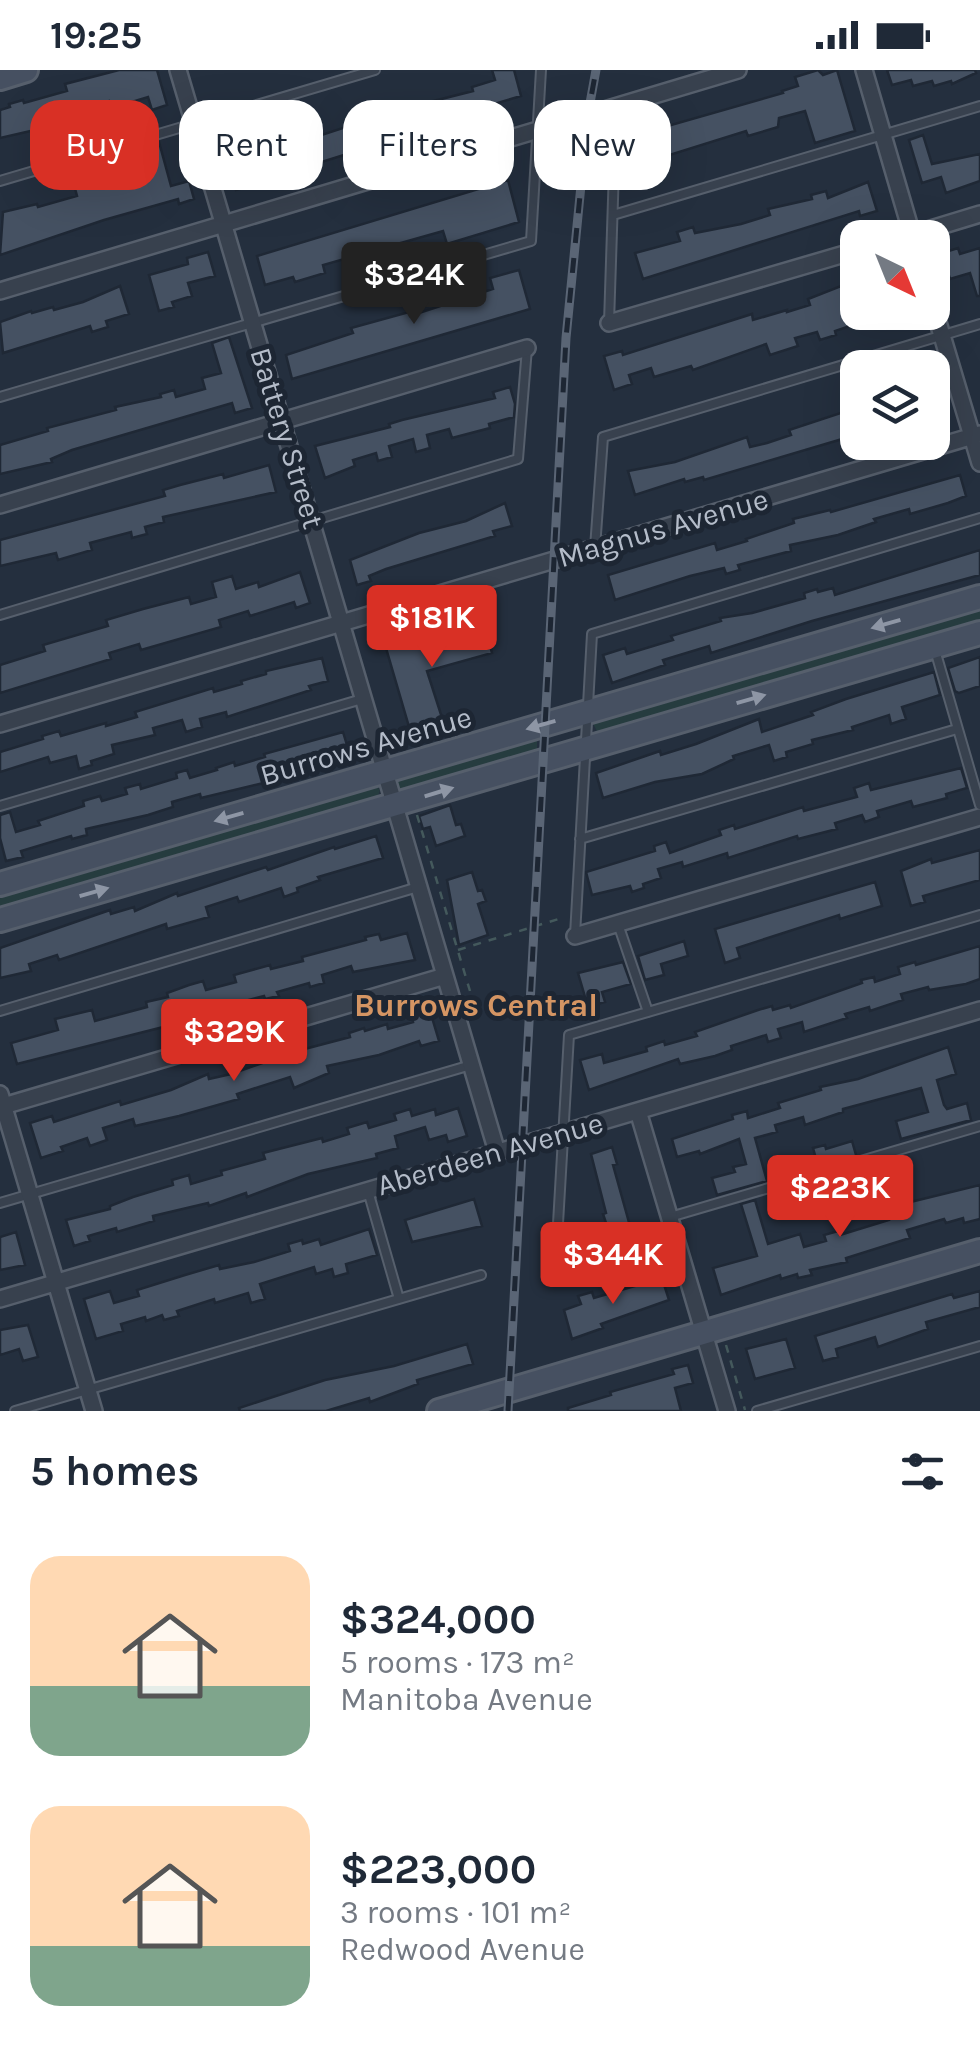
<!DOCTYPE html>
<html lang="en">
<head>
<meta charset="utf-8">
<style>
  body { margin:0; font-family:Karla,sans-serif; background:#f6f6f7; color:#1f2937; height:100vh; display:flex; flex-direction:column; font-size:38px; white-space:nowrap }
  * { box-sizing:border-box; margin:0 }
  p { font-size:32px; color:#747a83 }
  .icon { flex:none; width:55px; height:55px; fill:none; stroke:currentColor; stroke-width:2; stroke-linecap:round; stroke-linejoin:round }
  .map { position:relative; height:1341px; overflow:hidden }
  .side { display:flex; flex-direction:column; background:#fff; flex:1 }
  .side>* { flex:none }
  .hud { position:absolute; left:30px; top:30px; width:920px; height:90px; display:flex; gap:20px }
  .needle { width:65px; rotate:137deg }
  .tools { position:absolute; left:840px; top:150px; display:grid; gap:20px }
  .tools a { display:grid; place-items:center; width:110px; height:110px; border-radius:20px; background:#fff; box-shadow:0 10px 40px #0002; font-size:50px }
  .price { position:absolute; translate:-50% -85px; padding:0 22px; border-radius:10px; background:#d93025; color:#fff; font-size:32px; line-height:65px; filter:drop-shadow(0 2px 5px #0008) }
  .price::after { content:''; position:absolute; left:50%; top:60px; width:30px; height:22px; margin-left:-15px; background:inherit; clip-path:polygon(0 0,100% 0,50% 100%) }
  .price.current { background:#222; color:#fff }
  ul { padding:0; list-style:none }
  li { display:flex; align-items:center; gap:30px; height:250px; padding:0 30px }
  li span { display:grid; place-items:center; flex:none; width:280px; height:200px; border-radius:30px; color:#555 }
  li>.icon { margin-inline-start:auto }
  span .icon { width:120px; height:120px; fill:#fffc; stroke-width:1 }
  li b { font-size:42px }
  h2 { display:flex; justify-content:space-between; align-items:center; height:120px; padding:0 30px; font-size:42px }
  .tag { padding:0 35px; border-radius:30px; background:#fff; box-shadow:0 10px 40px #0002; font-size:35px; line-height:90px }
  .tag.current { background:#d93025; color:#fff }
  .status { display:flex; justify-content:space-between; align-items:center; height:70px; padding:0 50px; background:#fff; direction:ltr }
  .status svg { height:28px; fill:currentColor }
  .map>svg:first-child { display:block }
  .green { fill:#263c3f }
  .building { fill:#455162; stroke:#1f2835; stroke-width:2.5 }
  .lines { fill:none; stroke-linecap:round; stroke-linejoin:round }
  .lane-casing { stroke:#565f6c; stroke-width:12 }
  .street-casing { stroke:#565f6c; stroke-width:20 }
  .secondary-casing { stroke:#565f6c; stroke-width:28 }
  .path { stroke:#44595c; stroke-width:2.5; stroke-dasharray:8 8; stroke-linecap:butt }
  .lane { stroke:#38414e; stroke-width:8 }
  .street { stroke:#38414e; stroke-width:15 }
  .secondary { stroke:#465061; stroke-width:22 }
  .rail-casing { stroke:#5a6575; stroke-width:9 }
  .rail { stroke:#1d2633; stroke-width:5; stroke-dasharray:15; stroke-linecap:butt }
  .oneway { fill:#8e96a5 }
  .labels { text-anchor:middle; stroke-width:10; stroke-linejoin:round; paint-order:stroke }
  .street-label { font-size:30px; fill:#b4bcc9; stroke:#1d2633 }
  .neighbourhood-label { font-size:32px; font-weight:bold; fill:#d59563; stroke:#1d2633 }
</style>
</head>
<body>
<div class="status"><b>19:25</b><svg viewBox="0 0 49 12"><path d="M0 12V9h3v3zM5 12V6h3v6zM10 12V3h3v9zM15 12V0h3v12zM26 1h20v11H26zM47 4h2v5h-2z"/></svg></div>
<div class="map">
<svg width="980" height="1341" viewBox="0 0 980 1341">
  <rect width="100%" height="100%" fill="#242f3e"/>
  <path class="green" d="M980,534V552L603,663H598L592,652Z
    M537,663V682L403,721L397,715L399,707Z
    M373,713L380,720L377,729L0,840V822Z"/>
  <path class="building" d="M119,0H157L167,35L152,40L148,27L112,38L109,31L51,53L53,60L37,65L35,60L0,68V40L10,37L9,34L23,30L24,33L67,21L65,14Z
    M492,0H514L521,26L467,42L469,52L413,65L415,69L399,73L397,69L360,80L286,103L287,106L236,120L218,54L245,46L260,96L284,89L278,70L294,66L297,73L352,55L354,61L392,50L389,39L405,34L406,38L473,21L472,17L495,10Z
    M818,0L823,5L837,0L855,61L815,73L805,41L779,48L778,57L748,66L746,61L666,86L667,90L647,96L649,100L631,106L622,76L647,68L652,65L650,61L783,23L782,21L798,16L795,7Z
    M887,0H975L976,3L952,14L951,11L934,16L932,11L913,16L911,10L892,15Z
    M923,65L932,94L980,84V111L946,123L941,107L922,113L909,70Z
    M159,72L171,116L189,111L194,129L179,134L178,129L104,150L0,185L3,142L37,134L38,137L77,126L74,115L110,105L105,90Z
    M508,110L519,152L447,174L443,161L323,195L325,203L295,212L293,207L265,215L257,186Z
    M868,112L877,141L860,146L859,141L643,209L635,183L680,171L677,162L693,157L695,163L741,154L770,145L768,139L812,129L811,125L826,121L828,128Z
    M958,178L960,184L980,178V226H977L970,203L950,209L942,183Z
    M208,182L215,206L188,213L192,226L172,232L174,237L159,241L149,205L188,194L187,188Z
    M519,200L530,239L292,309L286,285L353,263L351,258L409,242L410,246L493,219L490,208Z
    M120,216L129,244L106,251L108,257L92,262L90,256L3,283L0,252L31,241L32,243L53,237L54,240L83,232Z
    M841,216L843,220L858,216V249L852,251L853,255L835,261L836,265L820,270L817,262L795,268L798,276L770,285L766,274L693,300L691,296L654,307L651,298L629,305L632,314L614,320L604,286L622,281L623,285L752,244L753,250L787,240V242L810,235L808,229Z
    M229,267L252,338L235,343L232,333L72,380L51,389L52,392L0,404V375L48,361L47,358L116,340L115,337L161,327L160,324L174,320L176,327L205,319L202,308L221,303L212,273Z
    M510,317L515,334L514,347L489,354L490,358L452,368L449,359L427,365L430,378L416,382L413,369L389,376L392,387L378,391L376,383L353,390L355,396L325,408L315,376L390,357L389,354L402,350L495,328L493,322Z
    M858,333V361L849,367L704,410L703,407L685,412L684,409L635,425L628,401L675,392L747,367L750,377L767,373L791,365L789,360L844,342L843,337Z
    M269,395L276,422L163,447L164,452L145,457L147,464L132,468L131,462L90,473L92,480L58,490L56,483L0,496V470L165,426L163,420L180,415L223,404L224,408Z
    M960,405L966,426L948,433L910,444L909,439L874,449L876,452L838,465L790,475L791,481L738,495L740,500L726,504L724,498L690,506L615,530L608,505L715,473L717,480L747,471L746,469L794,453L793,449L830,440L831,442Z
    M505,433L512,456L493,461L495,466L386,499L369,506L371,511L357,515L350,490L419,463L466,451Z
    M980,480V505L812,551L711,583L709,576L663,590L665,595L612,613L603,585L625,578L627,584L673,570L671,566L721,551L720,548L752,543L805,528L804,523L817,519L818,522L833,518L835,525Z
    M300,502L310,533L296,538L294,532L250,546L248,541L219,550L221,557L141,580L139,574L109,583L111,589L0,623V595L45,581L43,575L108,556L106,550L143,539L189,527L191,534L216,527L212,512L232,506L236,519L258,512L259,517Z
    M483,550L492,583L427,601L445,657L412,667L386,578Z
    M980,587V616L959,623L955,621L948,598Z
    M322,588L328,611L309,616L311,620L227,647L226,642L200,649L202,657L186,662L182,650L153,658L155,665L112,675L114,684L91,691L92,695L79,699L76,686L50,693L48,687L0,702V682L43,669L42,666L59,661L61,666L106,653V656L137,647L135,642L213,618L214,622L242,614L241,611L266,604V601Z
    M934,602L940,625L902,637L906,649L891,654L889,645L852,657L853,660L812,670L813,674L786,682L787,687L774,691L769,675L733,686L734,689L702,704L655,712L603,728L596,703L660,681L661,685L696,674L759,649L762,662L813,645L811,642L846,629Z
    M343,662L350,685L285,702L286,707L272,711L201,728L200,724L172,732L173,737L148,745L86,759L87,765L72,769L71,766L21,781L23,787L6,791L0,768V745L10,742L16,762L40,755L38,751L84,736L83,731L100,726L102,731L127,724L125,718L140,714L141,719L177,708L176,703L187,700L190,708L217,700L216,698L234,692L235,696L265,687L264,684Z
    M961,698L967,718L946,724L947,728L913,737L911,731L877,741L879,747L865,752L862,745L835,753L837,759L798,769L797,766L728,788L727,783L683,797L682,792L658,799L661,808L643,814L644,818L632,822L630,816L592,825L586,802L655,781L654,776L666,772L670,783L721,765L719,760L734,755L735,759L803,737L804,741L857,727L854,718L869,713L871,720Z
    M450,735L456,755L461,754L465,766L436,776L430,757L423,759L419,746Z
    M376,766L383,788L318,807L320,810L297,818L298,822L284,827L281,818L239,832L237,827L206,837L209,847L167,859L166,854L59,890L57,885L29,894L31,901L0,908V878L110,840L111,844L134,837L135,841L177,823L178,826L266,797L268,800L334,777L335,779Z
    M980,780V810L923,826L925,832L911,836L901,801L931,789L932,793Z
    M472,802L478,821L482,820L486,831L478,834L488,865L459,875L447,810Z
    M875,812L882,836L840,849L839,845L737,878L740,888L725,893L715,859Z
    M407,863L415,890L353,902L351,896L322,905L324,913L310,917L309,913L277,922L279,926L265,929L264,926L219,938L218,935L189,943L191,950L17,994L11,973L58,960L55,949L92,940L95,951L147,937L146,932L168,927L167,923L189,915L203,911L206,920L236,912L234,905L270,895L271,899L303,891L302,887L366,870L365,867L379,864L381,870Z
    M684,871L688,886L661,894L664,905L645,910L638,886Z
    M980,876V909L966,914L929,920L928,917L901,924L903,930L870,941L869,937L845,944L847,948L804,962L802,952L778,959L781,968L768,972L766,965L731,976L732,980L715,986L680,994L678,989L589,1020L580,990L602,984L604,993L647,981L646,977L664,971L665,975L697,966L695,962L758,940L772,936L773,940L790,935L791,938L862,913L861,910L874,907L875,912L900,904L898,897L915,892L916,895Z
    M623,892L631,914L602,922L605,932L588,937L578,903Z
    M428,934L439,971L421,976L419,971L379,985L327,996L329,1003L294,1018L290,1007L237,1024L239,1029L179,1046L135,1056L133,1049L103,1058L107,1070L90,1076L87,1068L61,1077L63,1081L41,1088L30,1053L52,1046L54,1052L120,1031L121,1035L171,1020L208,1004L209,1009L231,1004L297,981L350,967L349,963L364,958L365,961L387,954L388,959L413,952L410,940Z
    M948,977L956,1004L937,1010L944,1035L947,1039L967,1033L971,1050L901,1069L896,1051L928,1042L921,1018L843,1039V1042L805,1055L803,1047L775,1055L777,1062L755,1068L767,1111L717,1125L712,1108L735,1102L733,1097L746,1094L739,1069L700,1084L699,1081L677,1087L672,1069L733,1049L732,1045L747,1041L748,1048L780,1038L778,1033L821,1020L820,1017L858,1009Z
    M458,1038L467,1066L448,1072L446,1065L429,1070L425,1057L395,1066L398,1078L376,1084L377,1088L308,1104L247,1127L246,1123L209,1136L208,1133L153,1146L154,1151L117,1162L116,1158L88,1166L90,1171L74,1176L66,1150L110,1139V1136L133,1127L173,1115L172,1110L189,1105L191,1114L222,1105L221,1101L265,1089L263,1083L322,1068L323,1072L349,1064L347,1058L367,1052L369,1058L396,1050L394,1044L410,1039L412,1046L435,1039L436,1045Z
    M852,1071L856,1085L818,1096L813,1078L825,1075L826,1079Z
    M612,1077L617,1094L613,1095L635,1174L615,1180L603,1144L606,1143L591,1084Z
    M980,1115V1149L964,1153L963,1148L946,1153L944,1149L907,1160L910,1168L846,1188L847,1192L810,1200L812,1205L798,1208L797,1204L781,1209L780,1205L721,1225L713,1198L757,1186L741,1134L755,1130L768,1174L800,1164L804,1177L826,1171L824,1165L838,1161L840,1165L889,1150L886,1138Z
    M474,1129L482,1156L412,1172L405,1150Z
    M369,1159L377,1185L346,1194L348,1203L334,1207L332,1199L316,1204L314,1197L260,1214L265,1229L251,1233L248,1223L215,1233L214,1229L177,1241L179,1246L164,1250L162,1245L146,1251L145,1247L121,1254L123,1261L96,1269L84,1229L110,1221L114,1233L139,1226L137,1220L185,1205L219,1195L220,1199L254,1192L290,1181L288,1174L302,1170L303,1174L319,1169L321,1175Z
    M16,1162L25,1195L0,1200V1167Z
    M662,1208L669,1230L601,1254L603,1258L572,1269L564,1240L581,1234L578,1226L592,1222L594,1228Z
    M980,1221V1237L926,1252L928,1259L878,1277L875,1267L836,1279L838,1287L823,1291L815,1266L952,1224L954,1228Z
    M28,1255L38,1287L23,1291L19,1279L0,1285V1260Z
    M786,1269L795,1298L755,1309L746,1279Z
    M467,1274L473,1294L417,1310L418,1314L370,1332L369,1328L326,1341H240L239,1338L325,1310L394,1296Z
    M688,1295L693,1313L675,1318L681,1341H568V1338L611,1325L610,1322L674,1304L672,1299Z"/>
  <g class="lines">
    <g class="lane-casing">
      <path id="lane" d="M0,111L375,0
        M613,145L980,36
        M609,253L616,37
        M0,327L531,171L541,0
        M595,478L603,367L980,254
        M0,545L518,389L527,278
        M935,580L980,735
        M0,736L362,629
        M580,769L957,659
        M618,854L648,942
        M575,865L592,564L980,448
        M0,941L418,817
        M368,1121L399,1229
        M0,1133L471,995
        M670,1147L980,1056
        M676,1170L555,1205L569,965L980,845
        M15,1341L481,1205
        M757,1341L980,1276"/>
    </g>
    <g class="street-casing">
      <path id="street" d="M178,0L497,1082
        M864,0L913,168
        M901,168L980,144
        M0,221L738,0
        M932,232L980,393
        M609,253L858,180
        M0,435L527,278
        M0,654L980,364
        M575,866L980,747
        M0,1024L94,1341
        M0,1037L445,906
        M638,1041L727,1341
        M0,1229L980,940"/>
    </g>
    <g class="secondary-casing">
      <path id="secondary" d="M0,8L26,0
        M0,814L980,527
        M0,850L980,563
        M439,1341L980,1181"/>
    </g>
    <path class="path" d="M417,745L470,921
      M458,880L565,847
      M726,1275L745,1340"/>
    <use href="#lane" class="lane"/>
    <use href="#street" class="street"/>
    <use href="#secondary" class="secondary"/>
    <g class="rail-casing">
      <path id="rail" d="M508,1341L566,268L588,44L596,0"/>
    </g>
    <use href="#rail" class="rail"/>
  </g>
  <defs><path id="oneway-solid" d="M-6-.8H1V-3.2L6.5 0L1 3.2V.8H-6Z" transform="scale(2.5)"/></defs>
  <g class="oneway">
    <use href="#oneway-solid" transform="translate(886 554) rotate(164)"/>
    <use href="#oneway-solid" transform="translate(751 629) rotate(-16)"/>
    <use href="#oneway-solid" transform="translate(541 655) rotate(164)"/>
    <use href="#oneway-solid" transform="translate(439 722) rotate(-17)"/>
    <use href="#oneway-solid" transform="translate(229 747) rotate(164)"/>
    <use href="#oneway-solid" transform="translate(94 822) rotate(-16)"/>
  </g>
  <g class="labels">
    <g class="street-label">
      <text transform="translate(287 368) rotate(73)" y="10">Battery Street</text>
      <text transform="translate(663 458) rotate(-16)" y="10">Magnus Avenue</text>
      <text transform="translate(366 676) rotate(-16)" y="10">Burrows Avenue</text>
      <text transform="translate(490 1084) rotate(-16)" y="10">Aberdeen Avenue</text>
    </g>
    <g class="neighbourhood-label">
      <text x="476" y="946">Burrows Central</text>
    </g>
  </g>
</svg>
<div class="tools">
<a><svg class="needle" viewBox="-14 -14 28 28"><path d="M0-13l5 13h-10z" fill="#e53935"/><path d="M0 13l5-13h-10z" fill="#747a83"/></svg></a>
<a><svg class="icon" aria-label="layers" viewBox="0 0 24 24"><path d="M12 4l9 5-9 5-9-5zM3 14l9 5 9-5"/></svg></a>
</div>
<b class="price current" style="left:414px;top:257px">$324K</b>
<b class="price" style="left:432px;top:600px">$181K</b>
<b class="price" style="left:234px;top:1014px">$329K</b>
<b class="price" style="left:840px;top:1170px">$223K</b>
<b class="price" style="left:613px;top:1237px">$344K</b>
<div class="hud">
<a class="tag current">Buy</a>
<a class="tag">Rent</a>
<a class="tag">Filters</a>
<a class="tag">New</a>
</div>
</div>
<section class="side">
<h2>5 homes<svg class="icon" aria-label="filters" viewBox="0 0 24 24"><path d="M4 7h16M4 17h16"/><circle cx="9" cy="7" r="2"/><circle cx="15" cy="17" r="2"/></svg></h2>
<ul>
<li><span style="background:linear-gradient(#ffd9b3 65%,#7fa58c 0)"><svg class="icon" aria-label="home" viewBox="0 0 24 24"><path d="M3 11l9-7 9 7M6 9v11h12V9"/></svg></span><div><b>$324,000</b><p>5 rooms · 173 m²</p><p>Manitoba Avenue</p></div></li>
<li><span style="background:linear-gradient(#ffd9b3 70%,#7fa58c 0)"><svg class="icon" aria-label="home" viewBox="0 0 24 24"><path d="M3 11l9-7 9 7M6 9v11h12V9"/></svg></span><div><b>$223,000</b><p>3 rooms · 101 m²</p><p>Redwood Avenue</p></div></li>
</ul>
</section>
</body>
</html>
